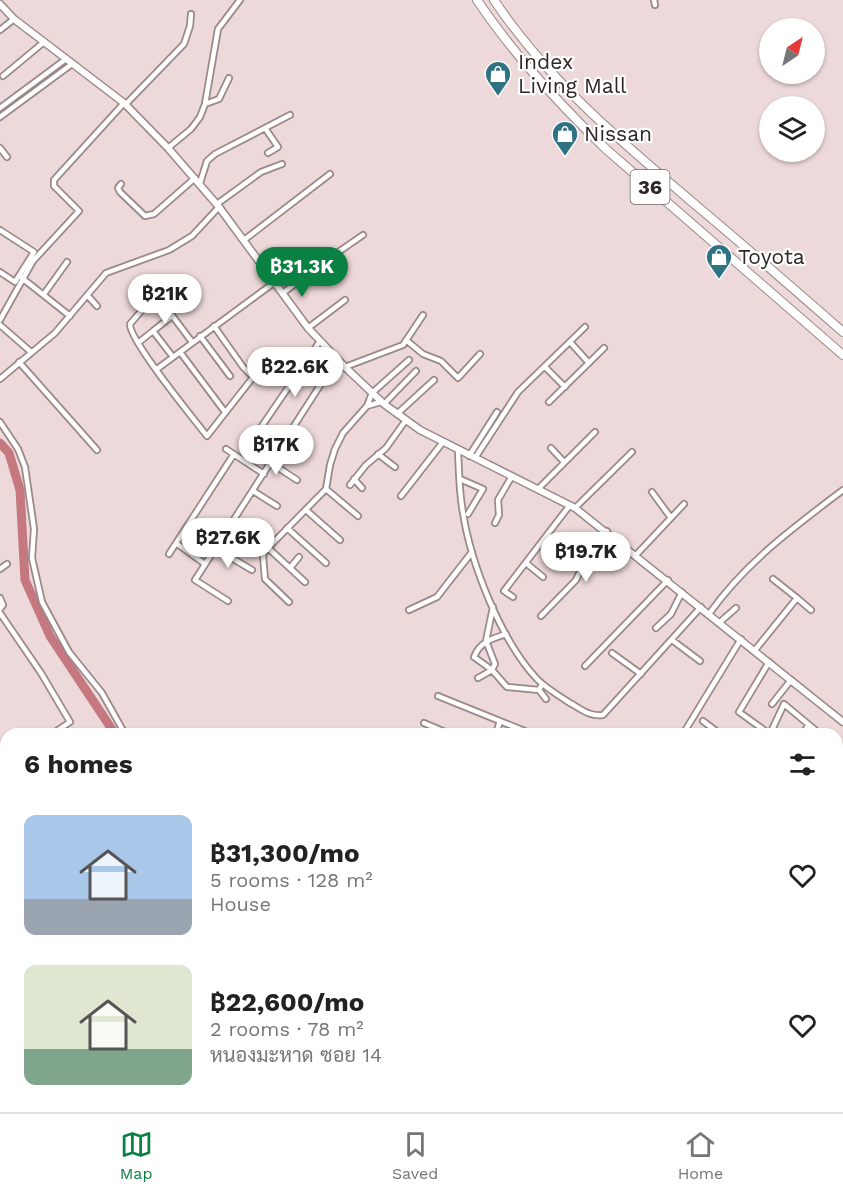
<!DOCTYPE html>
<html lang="en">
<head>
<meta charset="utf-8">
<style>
  body { margin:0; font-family:"Work Sans",Sarabun,sans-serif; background:#f2f2f2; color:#222; height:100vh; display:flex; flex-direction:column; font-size:22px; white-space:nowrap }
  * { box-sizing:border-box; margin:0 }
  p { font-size:20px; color:#767676 }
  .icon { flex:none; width:33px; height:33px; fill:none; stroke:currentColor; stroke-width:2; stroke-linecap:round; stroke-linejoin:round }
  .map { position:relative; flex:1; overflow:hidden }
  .details { position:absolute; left:0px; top:728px; width:843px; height:386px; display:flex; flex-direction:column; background:#fff; border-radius:18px 18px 0 0; box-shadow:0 2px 4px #0004 }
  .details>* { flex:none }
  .needle { width:39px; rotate:35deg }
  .fabs { position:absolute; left:759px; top:18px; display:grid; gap:12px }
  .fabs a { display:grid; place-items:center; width:66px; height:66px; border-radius:50%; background:#fff; box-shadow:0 2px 4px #0004; font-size:30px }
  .price { position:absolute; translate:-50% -51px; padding:0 14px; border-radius:21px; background:#fff; color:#222; font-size:20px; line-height:39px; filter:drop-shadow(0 2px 3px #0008) }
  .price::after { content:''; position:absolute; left:50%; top:36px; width:18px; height:14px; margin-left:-9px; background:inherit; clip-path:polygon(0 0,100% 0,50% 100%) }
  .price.active { background:#0b8043; color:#fff }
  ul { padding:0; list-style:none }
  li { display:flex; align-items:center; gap:18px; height:150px; padding:0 24px }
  li span { display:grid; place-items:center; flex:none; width:168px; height:120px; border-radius:12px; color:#555 }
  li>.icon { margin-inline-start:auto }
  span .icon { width:72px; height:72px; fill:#fffc; stroke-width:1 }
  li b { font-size:26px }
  h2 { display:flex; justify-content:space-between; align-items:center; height:72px; padding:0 24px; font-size:26px }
  .tabs { display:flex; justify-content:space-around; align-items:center; height:84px; border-top:2px solid #e0e0e0; background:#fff; font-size:16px; color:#767676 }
  .tabs a { display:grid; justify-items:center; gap:3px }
  .tabs .active { color:#0b8043 }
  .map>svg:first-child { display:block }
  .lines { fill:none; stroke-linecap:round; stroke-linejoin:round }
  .river { stroke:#c57880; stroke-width:9 }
  .street-casing { stroke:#9b8889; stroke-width:8 }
  .secondary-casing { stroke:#9b8889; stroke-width:9 }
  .highway-casing { stroke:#9b8889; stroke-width:10 }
  .street { stroke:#fff; stroke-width:4.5 }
  .secondary { stroke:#fff; stroke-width:6 }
  .highway { stroke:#fff; stroke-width:8 }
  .labels { text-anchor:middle; stroke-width:4.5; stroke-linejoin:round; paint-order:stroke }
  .shield { fill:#fff; stroke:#6c6667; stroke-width:1.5 }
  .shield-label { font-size:20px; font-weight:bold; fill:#2d2526 }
  .poi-label { font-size:21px; fill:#2d2526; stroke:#fff; text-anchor:start }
</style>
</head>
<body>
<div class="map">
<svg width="843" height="1112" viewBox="0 0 843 1112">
  <rect width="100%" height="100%" fill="#eed9da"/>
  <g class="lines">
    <path class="river" d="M0,443L9,453L20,490L25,580L50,636L115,734
      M837,959H843"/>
    <g class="street-casing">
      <path id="street" d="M654,0L655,5
        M0,30L14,19
        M3,76L44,42
        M205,104L219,99L229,78
        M125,105L184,44L190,26L191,14
        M0,108L66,59
        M0,117L72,64
        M265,128L278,147L268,153
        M0,148L7,157
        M168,148L191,129L200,117L205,104L218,29L240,0
        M200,183L207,161L215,154L290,115
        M121,184L118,188L120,192L145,216L154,214L195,178
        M217,204L261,172L282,164
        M0,230L34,252L15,282L0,272
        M244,240L330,174
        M22,278L70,316
        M283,293L321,264L363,235
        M44,294L67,262
        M88,296L97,306
        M172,316L153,331L173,357
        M0,320L33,261L79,211L54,186V180L124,103
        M0,325L31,352
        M214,326L243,367L253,377
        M308,328L345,300
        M200,336L230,376
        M406,340L423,354L441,361L458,378L480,354
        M192,342L156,294L130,324C129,340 193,418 207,436L272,353
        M570,342L589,363
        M138,343L153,331
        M180,352L225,412
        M19,362L97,450
        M345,367L403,345L423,315
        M545,367L565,387
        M157,369L275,282
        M0,379L55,333L106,273L169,250L192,236L219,207
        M549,402L604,348
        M384,404L416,371
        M367,406L381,402
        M397,414L434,380
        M0,422L18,449L25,467L34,529L32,558L42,602L69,652L102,693L125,734
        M251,442L320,341
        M551,448L564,462
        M226,449L264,474
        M458,450C459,471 459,492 463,513C471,564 501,641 537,679C546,688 559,696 570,703C581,709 590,717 603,715L701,607
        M378,454L395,467
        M469,456L497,412
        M475,458L518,392L585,327
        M271,463L297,480
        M354,479L362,488
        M460,479L483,489L468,514
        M350,485L366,465L386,448L406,420
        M326,489L358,516
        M538,489L595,432
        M253,491L277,506
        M652,492L671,518
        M401,496L443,442
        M575,508L632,452
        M306,510L340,540
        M495,523L499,515L498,500L512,476
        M287,528L326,563
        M547,535L562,546
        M176,543L205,564
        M267,547L305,582
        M215,548L252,570
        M169,554L234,454
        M636,555L684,504
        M526,563L543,577
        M290,568L299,557
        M0,569L7,564
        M513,597L504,591L570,505
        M0,598L3,605L0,609
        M797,598L811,610
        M228,601L195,580L337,359
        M289,602L265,579L263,556L265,551L326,489L330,465L335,449L343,433L367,406L372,393L409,360
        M493,607L486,641L495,664L492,670L507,687L539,690L542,684
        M409,610L437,597L472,552
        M0,613L41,673L70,722L52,734
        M709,614C745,563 794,527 843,490
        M541,616L576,580L581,569L607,531
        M720,622L736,608
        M656,628L671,614L682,592
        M672,640L700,661
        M755,650L797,598L773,579
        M612,653L641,674
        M585,666L668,580
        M478,678L492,670L474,657C480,642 491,639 506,634
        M539,690L546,699
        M438,696L532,734
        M772,704L791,680
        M703,721L720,734
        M424,723L450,734
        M764,730L739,712L769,662
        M496,734L500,721
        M683,734L741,639
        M770,734L784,704L820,734
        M802,734L809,725
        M837,747L843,752
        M837,773L843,765
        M0,777L6,771
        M837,786L843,791
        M837,827L843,832
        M837,867L843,868
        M840,901L843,891
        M837,934L843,936
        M837,980H843
        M837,1063L843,1064
        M0,1090L6,1094
        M837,1101L843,1109
        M26,1107L33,1112
        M50,1107L57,1112
        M98,1107L105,1112
        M159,1107L164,1112
        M187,1107L192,1112
        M221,1107L225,1112
        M120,1112L124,1107
        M238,1112L246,1107
        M302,1112L309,1107
        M479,1112L480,1107
        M809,1112V1107"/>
    </g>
    <g class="secondary-casing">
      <path id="secondary" d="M0,4L14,19L124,103L168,148L219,207L308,328L345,367L384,404L420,430L575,508L843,722
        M0,912L6,916
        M0,920L6,925
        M245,1107L251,1112
        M255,1107L260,1112"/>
    </g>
    <g class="highway-casing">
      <path id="highway" d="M477,0C514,55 559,104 607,150L843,355
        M494,0C548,81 624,144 698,207C747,248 795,290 843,332"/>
    </g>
    <use href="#street" class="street"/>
    <use href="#secondary" class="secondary"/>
    <use href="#highway" class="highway"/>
  </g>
  <defs>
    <g id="shop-pin" transform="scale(1.35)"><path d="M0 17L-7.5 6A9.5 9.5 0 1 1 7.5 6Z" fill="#2f7283" stroke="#fff"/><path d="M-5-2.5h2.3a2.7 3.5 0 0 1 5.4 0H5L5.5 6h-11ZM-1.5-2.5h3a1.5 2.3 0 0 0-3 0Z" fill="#fff"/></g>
  </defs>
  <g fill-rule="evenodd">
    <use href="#shop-pin" x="498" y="74"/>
    <use href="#shop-pin" x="565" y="134"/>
    <use href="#shop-pin" x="719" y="257"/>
  </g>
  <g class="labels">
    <rect class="shield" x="630.5" y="170" width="39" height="34" rx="4.5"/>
    <g class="shield-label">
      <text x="650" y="194">36</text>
    </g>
    <g class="poi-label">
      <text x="518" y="69">Index<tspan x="518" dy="24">Living Mall</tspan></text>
      <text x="584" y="141">Nissan</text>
      <text x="738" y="264">Toyota</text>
    </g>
  </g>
</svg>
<div class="fabs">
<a><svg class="needle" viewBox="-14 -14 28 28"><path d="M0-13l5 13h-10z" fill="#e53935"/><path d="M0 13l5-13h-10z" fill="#767676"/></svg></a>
<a><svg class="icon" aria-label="layers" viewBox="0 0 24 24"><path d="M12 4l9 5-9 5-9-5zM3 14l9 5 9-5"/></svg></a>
</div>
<b class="price active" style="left:302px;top:298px">฿31.3K</b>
<b class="price" style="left:165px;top:325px">฿21K</b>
<b class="price" style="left:295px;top:398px">฿22.6K</b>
<b class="price" style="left:276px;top:476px">฿17K</b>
<b class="price" style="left:228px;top:569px">฿27.6K</b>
<b class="price" style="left:586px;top:583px">฿19.7K</b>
<section class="details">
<h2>6 homes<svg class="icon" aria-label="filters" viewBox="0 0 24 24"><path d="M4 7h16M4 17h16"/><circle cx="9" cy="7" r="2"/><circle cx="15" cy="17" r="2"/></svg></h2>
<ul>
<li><span style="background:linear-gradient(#a9c7e8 70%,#9aa5b1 0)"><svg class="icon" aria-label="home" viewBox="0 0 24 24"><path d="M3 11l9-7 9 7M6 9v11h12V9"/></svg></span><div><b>฿31,300/mo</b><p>5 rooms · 128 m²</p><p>House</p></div><svg class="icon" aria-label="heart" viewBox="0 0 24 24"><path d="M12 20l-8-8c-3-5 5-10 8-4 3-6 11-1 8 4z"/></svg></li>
<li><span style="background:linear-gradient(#dfe7d0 70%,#7fa58c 0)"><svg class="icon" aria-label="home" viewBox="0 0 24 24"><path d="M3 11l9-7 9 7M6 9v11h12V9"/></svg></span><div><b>฿22,600/mo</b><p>2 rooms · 78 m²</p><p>หนองมะหาด ซอย 14</p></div><svg class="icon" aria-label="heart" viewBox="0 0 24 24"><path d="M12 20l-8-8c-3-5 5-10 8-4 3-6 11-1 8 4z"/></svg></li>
</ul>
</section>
</div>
<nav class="tabs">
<a class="active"><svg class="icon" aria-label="map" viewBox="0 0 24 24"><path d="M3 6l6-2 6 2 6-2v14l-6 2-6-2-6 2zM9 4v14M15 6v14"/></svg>Map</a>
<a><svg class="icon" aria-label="saved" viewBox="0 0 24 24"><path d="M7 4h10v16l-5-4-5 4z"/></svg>Saved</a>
<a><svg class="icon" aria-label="home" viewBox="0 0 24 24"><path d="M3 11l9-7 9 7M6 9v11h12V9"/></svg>Home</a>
</nav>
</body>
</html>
